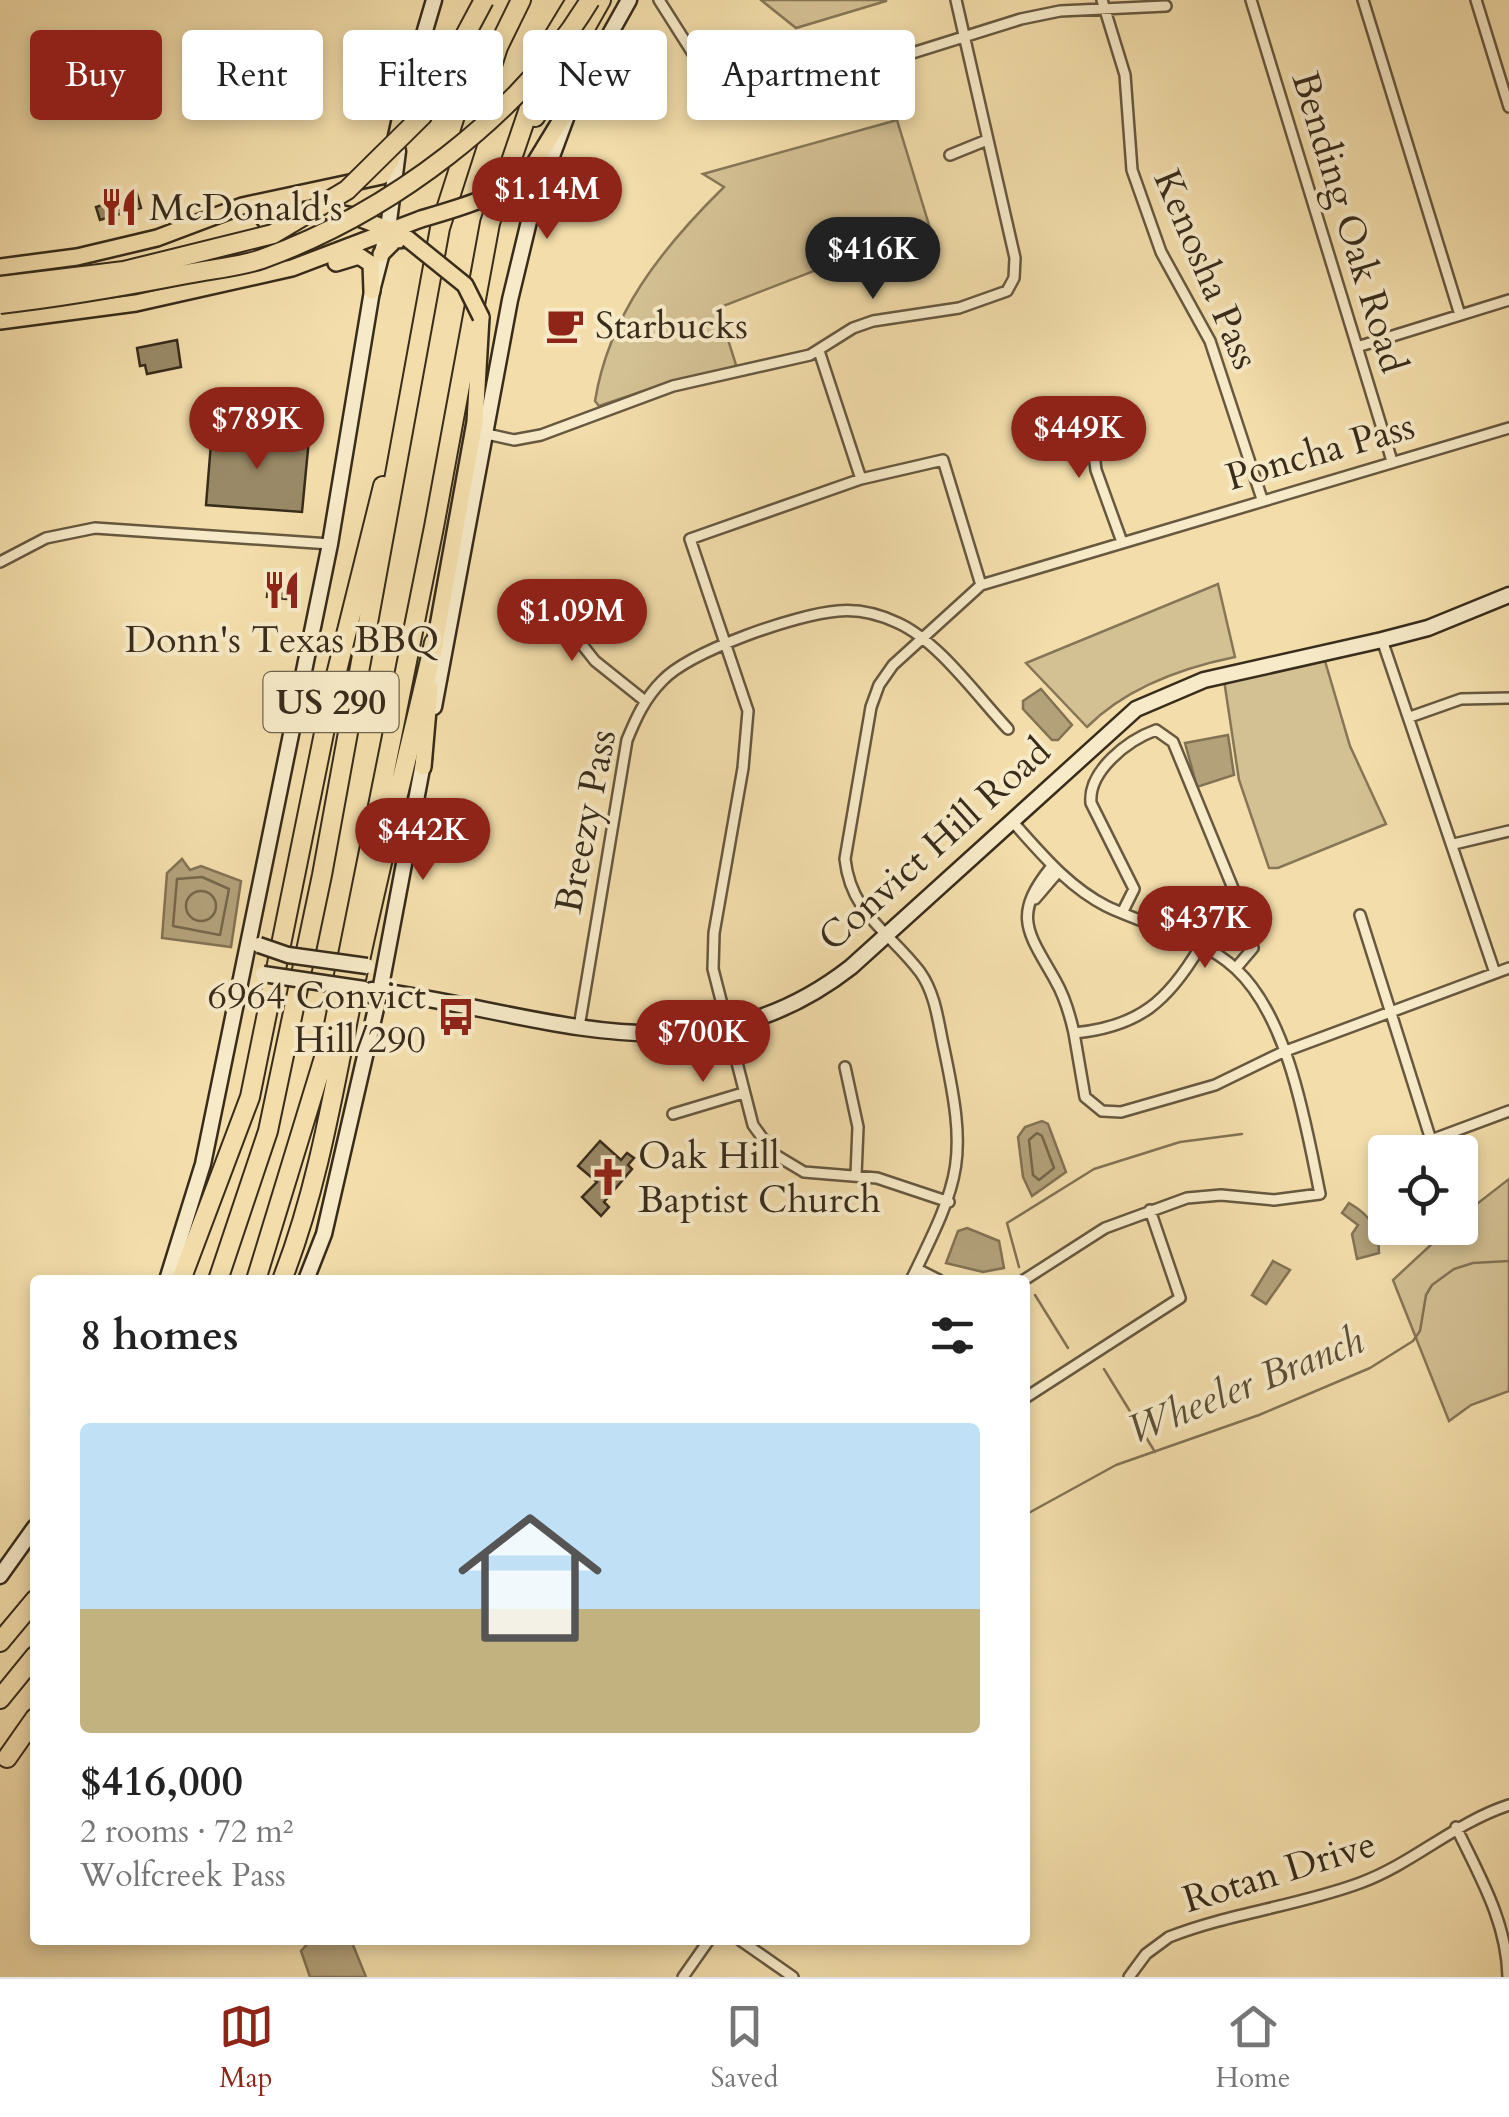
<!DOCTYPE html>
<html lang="en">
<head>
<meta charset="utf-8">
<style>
  body { margin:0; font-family:Cardo,serif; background:#f2f2f2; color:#222; height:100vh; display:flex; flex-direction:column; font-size:38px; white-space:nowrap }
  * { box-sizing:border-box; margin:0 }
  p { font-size:32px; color:#767676 }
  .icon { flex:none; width:55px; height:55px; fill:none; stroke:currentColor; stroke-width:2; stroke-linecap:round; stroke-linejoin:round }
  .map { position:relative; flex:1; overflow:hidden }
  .details { position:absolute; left:30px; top:1275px; width:1000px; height:670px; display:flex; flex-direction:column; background:#fff; border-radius:10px; box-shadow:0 5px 15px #0003 }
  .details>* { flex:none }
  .hud { position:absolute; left:30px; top:30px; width:1000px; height:90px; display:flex; gap:20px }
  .tools { position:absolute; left:1368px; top:1135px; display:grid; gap:20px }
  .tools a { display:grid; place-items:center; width:110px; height:110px; border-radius:10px; background:#fff; box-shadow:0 5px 15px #0003; font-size:50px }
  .price { position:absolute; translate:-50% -85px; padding:0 22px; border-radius:35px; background:#8f2418; color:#fff; font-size:32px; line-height:65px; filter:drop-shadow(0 2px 5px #0008) }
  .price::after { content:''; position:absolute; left:50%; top:60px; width:30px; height:22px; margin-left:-15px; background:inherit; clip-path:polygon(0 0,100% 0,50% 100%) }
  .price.on { background:#222; color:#fff }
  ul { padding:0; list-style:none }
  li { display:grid; align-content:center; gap:20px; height:530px; padding:0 50px }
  li span { display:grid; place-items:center; height:310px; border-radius:10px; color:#555 }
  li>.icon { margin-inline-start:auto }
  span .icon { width:180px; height:180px; fill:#fffc; stroke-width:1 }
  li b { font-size:42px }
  h2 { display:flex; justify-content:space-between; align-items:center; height:120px; padding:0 50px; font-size:42px }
  .tag { padding:0 35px; border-radius:10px; background:#fff; box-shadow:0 5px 15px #0003; font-size:35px; line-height:90px }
  .tag.on { background:#8f2418; color:#fff }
  .tabs { display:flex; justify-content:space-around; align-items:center; height:140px; border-top:2px solid #e0e0e0; background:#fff; font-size:28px; color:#767676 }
  .tabs a { display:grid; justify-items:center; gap:5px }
  .tabs .on { color:#8f2418 }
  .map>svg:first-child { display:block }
  .green { fill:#d3c093; stroke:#867657; stroke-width:2.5 }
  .water { fill:#b3a17a; stroke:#827254; stroke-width:2.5 }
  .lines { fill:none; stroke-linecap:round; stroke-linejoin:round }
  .shore { stroke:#76664a; stroke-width:2.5 }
  .stream { stroke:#827254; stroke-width:2.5 }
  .building { fill:#998966; stroke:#382c1b; stroke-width:2.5 }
  .street-casing { stroke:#67583f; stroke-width:14 }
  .secondary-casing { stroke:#382c1b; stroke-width:19 }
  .primary-casing { stroke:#382c1b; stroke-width:20 }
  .highway-casing { stroke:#382c1b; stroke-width:22 }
  .street { stroke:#f7eac8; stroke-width:9 }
  .secondary { stroke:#f7eac8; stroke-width:14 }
  .primary { stroke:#f3deab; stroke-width:15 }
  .highway { stroke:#f3deab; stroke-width:18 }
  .secondary-bridge-casing { stroke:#382c1b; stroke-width:19; stroke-linecap:butt }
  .primary-bridge-casing { stroke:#382c1b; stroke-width:20; stroke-linecap:butt }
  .highway-bridge-casing { stroke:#382c1b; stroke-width:22; stroke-linecap:butt }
  .secondary-bridge { stroke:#f7eac8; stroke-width:14 }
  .primary-bridge { stroke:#f3deab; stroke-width:15 }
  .highway-bridge { stroke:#f3deab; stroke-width:18 }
  .labels { text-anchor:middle; stroke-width:8; stroke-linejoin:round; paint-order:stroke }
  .shield { fill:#f7eac8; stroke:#71654f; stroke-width:2.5 }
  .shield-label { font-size:35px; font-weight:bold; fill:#382c1b }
  .poi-label { font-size:38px; fill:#382c1b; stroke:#f7eac8; text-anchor:start }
  .street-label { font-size:38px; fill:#382c1b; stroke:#f7eac8 }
  .water-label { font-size:40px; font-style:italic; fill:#5d4f38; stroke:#f7eac8 }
</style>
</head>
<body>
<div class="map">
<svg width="1509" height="1977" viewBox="0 0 1509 1977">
  <rect width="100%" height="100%" fill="#f3deab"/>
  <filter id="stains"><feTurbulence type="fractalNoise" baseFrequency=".002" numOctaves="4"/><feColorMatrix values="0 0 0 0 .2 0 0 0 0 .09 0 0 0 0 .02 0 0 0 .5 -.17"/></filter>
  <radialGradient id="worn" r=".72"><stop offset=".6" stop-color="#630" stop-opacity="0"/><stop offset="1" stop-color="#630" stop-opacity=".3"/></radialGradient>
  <path class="green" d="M761,0H886V1L796,28Z
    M897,120L933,238L845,259L718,308L737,368L667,383L599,406L595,401C609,314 662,248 724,187L703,174Z
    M1218,584L1235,657C1181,668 1126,688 1087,727L1026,663Z
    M1325,661L1350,746L1386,824L1278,868H1269L1239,780L1224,680Z
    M1509,1179V1391L1471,1405L1449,1421L1393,1280L1449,1228H1460V1217Z"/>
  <path class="water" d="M1041,689L1072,725L1058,740H1052L1023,709V701Z
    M1228,735L1234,775L1197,787L1185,743Z
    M182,859L190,870L201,866L241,881L231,947L162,938L167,873Z
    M1042,1121L1048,1124L1066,1172L1032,1196L1023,1177L1018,1137L1025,1127Z
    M1349,1203C1370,1215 1379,1228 1379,1253L1357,1259L1352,1234L1358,1225L1342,1213Z
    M967,1228L999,1241L1004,1268L983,1272L946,1263L958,1231Z
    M1273,1261L1290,1270L1266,1304L1252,1295Z
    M311,1940H351L366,1977H310L301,1951Z"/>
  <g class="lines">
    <path class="shore" d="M202,877L229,889L220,935L173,926L177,879Z
      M186 906a15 15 0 1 1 30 0a15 15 0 1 1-30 0Z
      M1037,1133L1042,1136L1054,1168L1039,1180L1033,1175L1029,1140Z"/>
    <path class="stream" d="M1019,1267L1007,1223L1094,1169L1180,1142L1242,1134
      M1035,1295L1068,1348
      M1104,1369L1155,1452
      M1025,1515L1116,1465L1259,1415L1370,1368L1413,1341L1420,1331L1426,1295L1432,1285L1454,1269L1473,1263L1509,1261"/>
  </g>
  <path class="building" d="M137,194L141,208L100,220L96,207Z
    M177,340L181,367L147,374L145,365L140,366L137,348Z
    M212,431L309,439L302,512L206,505Z
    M269,580L297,583L295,600L267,597Z
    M600,1141L621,1160L627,1153L634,1158L628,1165L632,1169L604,1202L609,1207L601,1216L582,1197L597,1182L578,1166Z"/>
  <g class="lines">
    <g class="street-casing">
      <path id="street" d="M659,0L704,71L730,95L748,99L791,91L1021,19L1060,11L1166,6
        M1102,0L1125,75L1132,170L1161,252L1210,341L1262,499
        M1251,0L1392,461
        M1363,0L1460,315
        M1476,0L1509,107
        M950,155L987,140
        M1357,347L1509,300
        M819,351L861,479
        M487,434L514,440L541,435L673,386L810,355L853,328L873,321L959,308L1007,291L1014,278L1015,258L956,0
        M1092,439L1096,470L1122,542
        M0,562L46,538L95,528L330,544
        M537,588L595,661L645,701
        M1382,640L1495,973
        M1410,717L1461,699L1509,698
        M1011,820C1040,852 1067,886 1106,906C1147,926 1202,937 1236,969C1289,1018 1306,1126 1320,1194L1274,1200L1221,1195L1187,1198L1105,1228L1024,1280
        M1454,844L1509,831
        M1052,866C1011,916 1028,932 1055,980C1065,997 1070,1015 1074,1033C1139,1027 1168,1001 1200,947
        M1035,899L1058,872
        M1122,913L1134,889L1091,803C1088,771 1128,740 1156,730L1173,742L1246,920L1253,948L1236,968
        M1360,915L1431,1140L1509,1111
        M579,1027L627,740C636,718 645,698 662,681C690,651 797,614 838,611C859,609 879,614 898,623C938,641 977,696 1008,729
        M1074,1033L1085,1097L1102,1111L1121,1112L1215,1085L1283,1052L1509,968
        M845,1067L858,1127L856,1175
        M673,1114L743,1093
        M949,1202L877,1178L804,1172L774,1154L753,1125L713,969L714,933L743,768L748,711L690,539L861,479L943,460L981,585
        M917,1269L939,1280
        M911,1280C962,1176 968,1160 943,1044C938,1020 935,993 920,972C889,931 851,914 845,859L871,707L879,685L893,665L981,585L1509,428
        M1025,1398L1180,1298L1150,1210
        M1456,1827C1479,1875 1507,1922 1508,1977
        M740,1940L793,1977
        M683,1977L709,1940
        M1129,1977L1146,1954L1169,1937C1230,1913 1298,1906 1360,1883C1414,1863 1454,1823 1509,1805"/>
    </g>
    <g class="secondary-casing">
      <path id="secondary" d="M406,95L434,0
        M434,707L510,300L531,213L572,102L629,0
        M372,990C542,1011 696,1088 851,967L1136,709L1204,680L1382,640L1428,628L1509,595
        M167,1280L203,1164L330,544L372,291L388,229L398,151
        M306,1280L324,1234L380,991L424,758
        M0,1576L35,1527"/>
    </g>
    <g class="primary-casing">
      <path id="primary" d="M530,171L572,102
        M251,204L281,238
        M310,207L353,216L393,231
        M381,254L395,240L408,239
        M336,263L359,256L371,264L372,291
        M0,267L77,257L157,238L242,206L382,176L391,161L408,84
        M0,321L136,303L292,268L421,219
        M433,654L475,422L481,317
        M423,767L430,687"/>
    </g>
    <g class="highway-casing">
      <path id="highway" d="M535,117L601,0
        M181,1280L250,1097L335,679L383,486
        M218,1280L268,1131L322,875L440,228L498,47L521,0
        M256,1280L334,1025L434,527L490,223L553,38L576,0
        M282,1280C321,1180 336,1074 358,970C381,860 409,752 434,643
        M0,1642L35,1600
        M0,1699L35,1656
        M7,1758L35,1718"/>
    </g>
    <use href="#street" class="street"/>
    <use href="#secondary" class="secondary"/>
    <use href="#primary" class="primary"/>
    <use href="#highway" class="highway"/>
    <g class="secondary-bridge-casing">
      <path id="secondary-bridge" d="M259,945L288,955L367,966
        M263,974L364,989"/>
    </g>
    <g class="primary-bridge-casing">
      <path id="primary-bridge" d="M421,219C462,207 496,198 530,171
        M408,239L465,285L481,317"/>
    </g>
    <g class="highway-bridge-casing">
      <path id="highway-bridge" d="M0,286L124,271L273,234L347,190L422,116L484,0
        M0,304C63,297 125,286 187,274C212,269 239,267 262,259C389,213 520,116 590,0"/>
    </g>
    <use href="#secondary-bridge" class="secondary-bridge"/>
    <use href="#primary-bridge" class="primary-bridge"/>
    <use href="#highway-bridge" class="highway-bridge"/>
  </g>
  <defs>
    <g id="restaurant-bare" transform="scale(3)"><path d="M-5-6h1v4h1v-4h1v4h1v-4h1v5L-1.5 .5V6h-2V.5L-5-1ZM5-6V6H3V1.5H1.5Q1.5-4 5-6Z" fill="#8f2418" stroke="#f7eac8" stroke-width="2.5" paint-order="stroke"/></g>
    <g id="cafe-bare" transform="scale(3)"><path d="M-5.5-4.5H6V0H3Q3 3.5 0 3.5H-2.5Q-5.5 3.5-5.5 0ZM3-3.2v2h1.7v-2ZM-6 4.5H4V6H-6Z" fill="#8f2418" stroke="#f7eac8" stroke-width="2.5" paint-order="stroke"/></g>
    <g id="bus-bare" transform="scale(3)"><path d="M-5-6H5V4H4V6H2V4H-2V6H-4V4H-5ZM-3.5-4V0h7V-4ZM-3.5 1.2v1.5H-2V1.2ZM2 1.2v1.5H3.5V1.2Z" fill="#8f2418" stroke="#f7eac8" stroke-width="2.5" paint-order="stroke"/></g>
    <g id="church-bare" transform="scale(3)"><path d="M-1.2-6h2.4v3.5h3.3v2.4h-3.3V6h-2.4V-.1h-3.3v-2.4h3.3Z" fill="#8f2418" stroke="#f7eac8" stroke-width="2.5" paint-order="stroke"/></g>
  </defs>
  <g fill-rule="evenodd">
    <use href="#restaurant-bare" x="119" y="207"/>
    <use href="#cafe-bare" x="565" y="325"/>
    <use href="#restaurant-bare" x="282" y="590"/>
    <use href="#bus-bare" x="456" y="1017"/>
    <use href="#church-bare" x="608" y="1177"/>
  </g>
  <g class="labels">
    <rect class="shield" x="263.5" y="672" width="135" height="60" rx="8"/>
    <g class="shield-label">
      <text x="331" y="714">US 290</text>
    </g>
    <g class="poi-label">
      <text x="149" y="220">McDonald's</text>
      <text x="595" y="338">Starbucks</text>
      <text x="282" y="652" text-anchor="middle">Donn's Texas BBQ</text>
      <text x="426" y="1008" text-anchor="end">6964 Convict<tspan x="426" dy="44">Hill/290</tspan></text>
      <text x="638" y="1168">Oak Hill<tspan x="638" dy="44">Baptist Church</tspan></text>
    </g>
    <g class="street-label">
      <text transform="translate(1350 222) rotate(73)" y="13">Bending Oak Road</text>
      <text transform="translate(1207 269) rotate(67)" y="13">Kenosha Pass</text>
      <text transform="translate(1320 451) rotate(-16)" y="13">Poncha Pass</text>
      <text transform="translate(585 821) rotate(-79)" y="13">Breezy Pass</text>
      <text transform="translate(934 844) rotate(-42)" y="13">Convict Hill Road</text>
      <text transform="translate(1279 1871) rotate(-17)" y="13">Rotan Drive</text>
    </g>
    <g class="water-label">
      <text transform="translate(1245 1384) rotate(-22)" y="14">Wheeler Branch</text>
    </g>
  </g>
  <rect width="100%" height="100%" filter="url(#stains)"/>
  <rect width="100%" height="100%" fill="url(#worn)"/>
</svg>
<div class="tools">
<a><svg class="icon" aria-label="locate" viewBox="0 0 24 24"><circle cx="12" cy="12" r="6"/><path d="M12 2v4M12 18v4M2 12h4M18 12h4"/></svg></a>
</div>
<b class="price" style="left:547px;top:242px">$1.14M</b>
<b class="price on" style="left:873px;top:302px">$416K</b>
<b class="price" style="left:257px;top:472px">$789K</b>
<b class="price" style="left:1079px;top:481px">$449K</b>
<b class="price" style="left:572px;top:664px">$1.09M</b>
<b class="price" style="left:423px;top:883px">$442K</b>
<b class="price" style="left:1205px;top:971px">$437K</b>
<b class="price" style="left:703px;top:1085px">$700K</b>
<div class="hud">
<a class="tag on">Buy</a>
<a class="tag">Rent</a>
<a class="tag">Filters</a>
<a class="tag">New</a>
<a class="tag">Apartment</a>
</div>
<section class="details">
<h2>8 homes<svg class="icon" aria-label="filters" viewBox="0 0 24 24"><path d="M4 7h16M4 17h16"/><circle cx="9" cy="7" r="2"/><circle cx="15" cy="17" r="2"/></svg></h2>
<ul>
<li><span style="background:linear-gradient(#bfe0f5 60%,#c2b280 0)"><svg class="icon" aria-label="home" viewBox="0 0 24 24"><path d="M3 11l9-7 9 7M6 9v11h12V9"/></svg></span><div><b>$416,000</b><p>2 rooms · 72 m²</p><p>Wolfcreek Pass</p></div></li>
</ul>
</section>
</div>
<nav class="tabs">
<a class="on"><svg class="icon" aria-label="map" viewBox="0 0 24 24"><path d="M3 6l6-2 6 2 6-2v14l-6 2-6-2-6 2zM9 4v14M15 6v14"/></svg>Map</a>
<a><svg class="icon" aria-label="saved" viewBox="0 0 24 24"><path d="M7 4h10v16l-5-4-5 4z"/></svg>Saved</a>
<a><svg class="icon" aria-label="home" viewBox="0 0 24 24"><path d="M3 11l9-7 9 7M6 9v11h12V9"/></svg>Home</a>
</nav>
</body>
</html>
